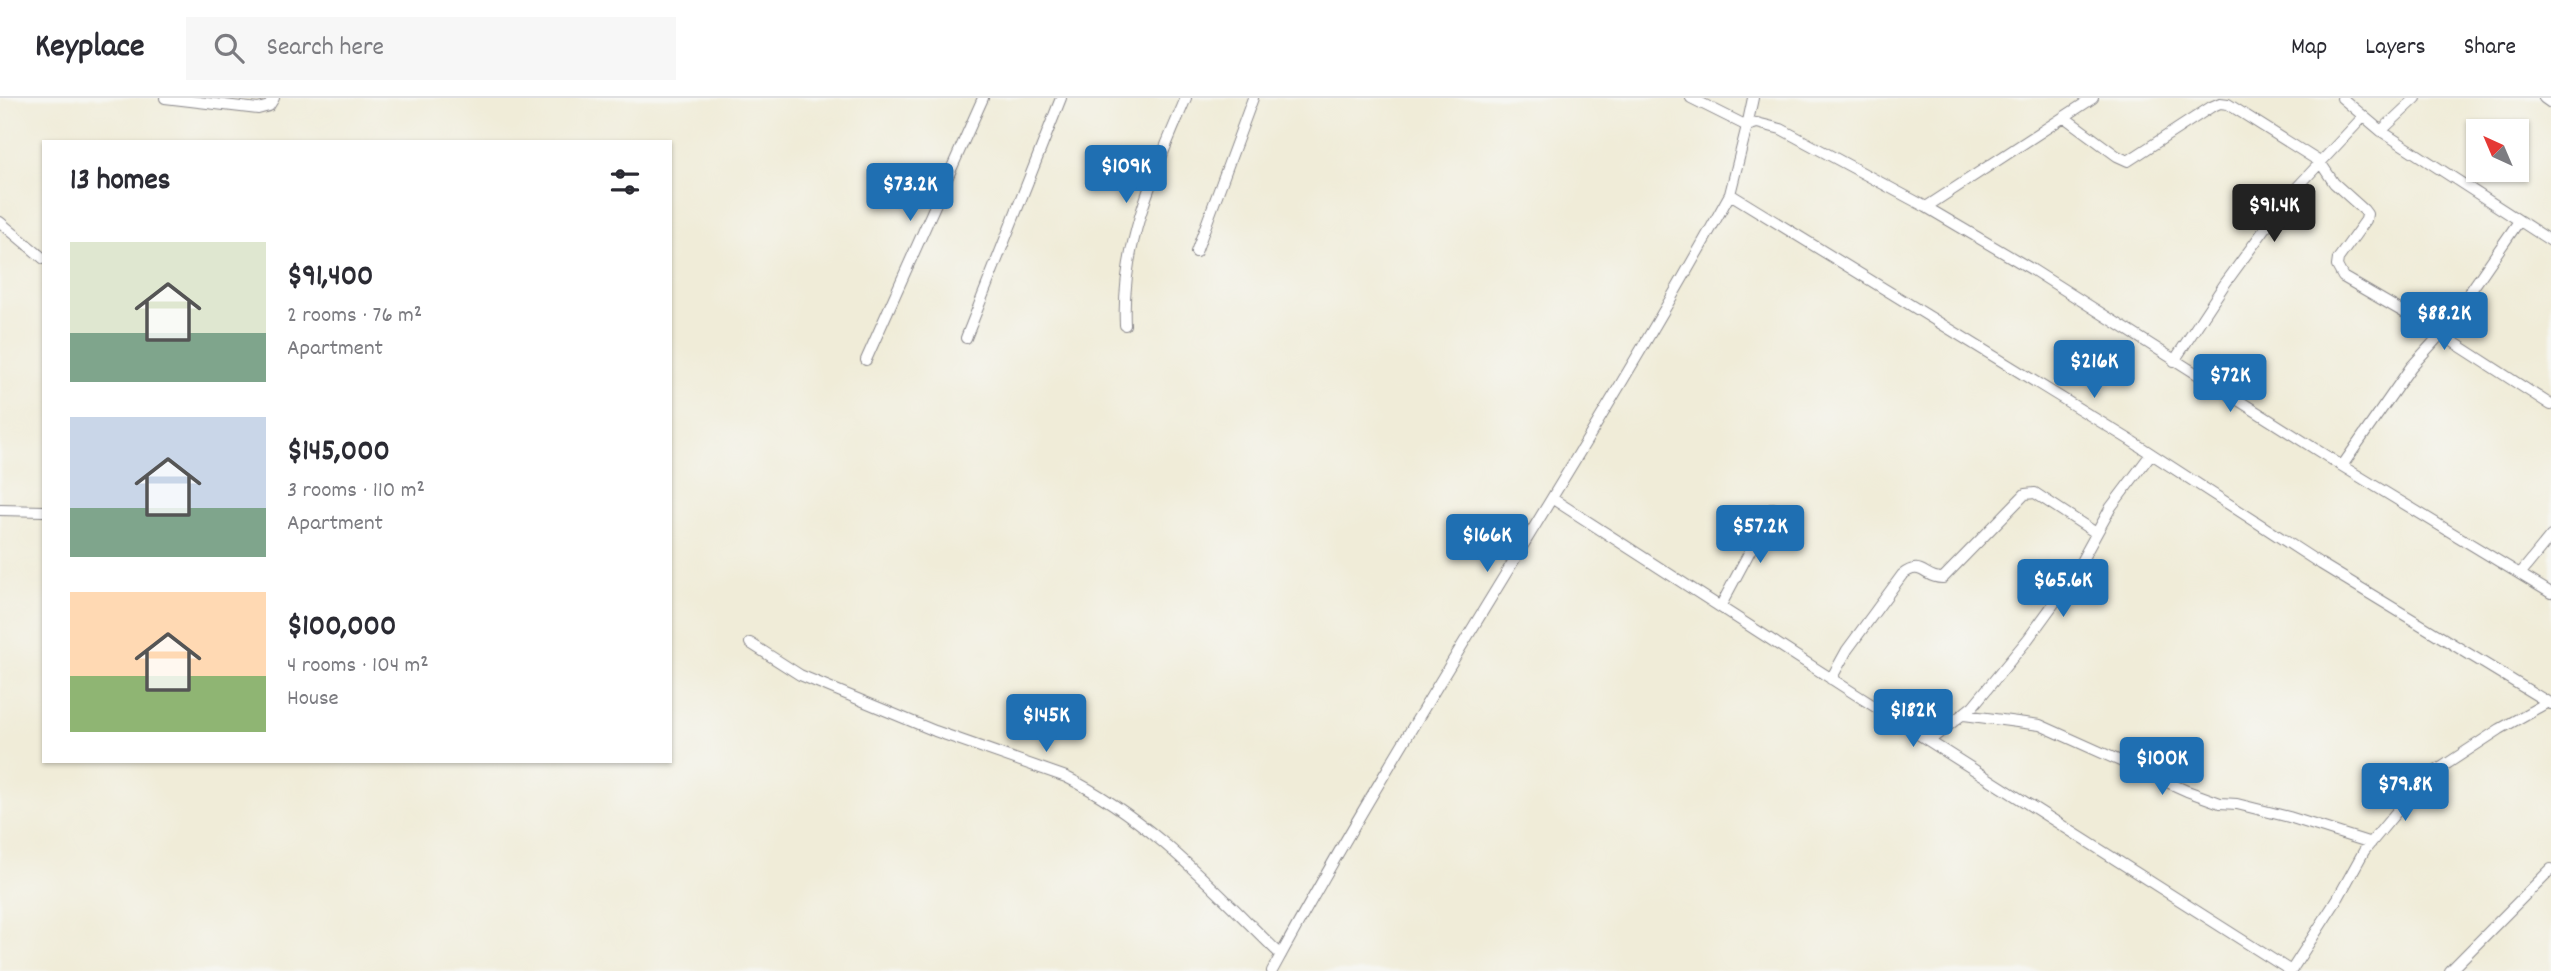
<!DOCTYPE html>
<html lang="en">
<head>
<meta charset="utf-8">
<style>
  body { margin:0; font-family:Dekko,sans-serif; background:#f7f7f7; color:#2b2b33; height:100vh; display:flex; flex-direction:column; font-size:26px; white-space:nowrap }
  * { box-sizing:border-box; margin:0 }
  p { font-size:23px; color:#7c7c81 }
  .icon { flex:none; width:38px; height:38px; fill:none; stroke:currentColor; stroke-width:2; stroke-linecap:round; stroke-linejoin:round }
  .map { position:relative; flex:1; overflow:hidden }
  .panel { position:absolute; left:42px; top:42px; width:630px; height:623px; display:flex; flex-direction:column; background:#fff; border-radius:0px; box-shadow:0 2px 5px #0004 }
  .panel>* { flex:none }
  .needle { width:46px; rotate:316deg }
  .controls { position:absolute; left:2466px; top:21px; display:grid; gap:14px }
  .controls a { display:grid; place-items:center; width:63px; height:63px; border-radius:0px; background:#fff; box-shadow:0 2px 5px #0004; font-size:35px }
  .price { position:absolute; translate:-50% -60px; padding:0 16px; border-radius:7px; background:#1f6fb2; color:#fff; font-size:23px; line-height:46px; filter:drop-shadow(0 2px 4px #0008) }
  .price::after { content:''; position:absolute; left:50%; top:42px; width:21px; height:16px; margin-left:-10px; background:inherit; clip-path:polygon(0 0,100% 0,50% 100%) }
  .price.on { background:#222; color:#fff }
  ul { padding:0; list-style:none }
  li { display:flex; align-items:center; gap:21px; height:175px; padding:0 28px }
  li span { display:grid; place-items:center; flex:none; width:196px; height:140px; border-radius:0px; color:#555 }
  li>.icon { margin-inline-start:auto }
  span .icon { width:84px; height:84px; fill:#fffc; stroke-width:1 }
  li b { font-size:30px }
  h2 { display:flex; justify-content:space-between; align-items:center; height:84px; padding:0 28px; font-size:30px }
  header { display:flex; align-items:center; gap:42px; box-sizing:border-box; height:98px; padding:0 35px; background:#fff; border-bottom:2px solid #e1e1e2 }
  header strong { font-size:33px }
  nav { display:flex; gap:38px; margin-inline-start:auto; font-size:24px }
  .search { width:490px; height:63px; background:#f7f7f7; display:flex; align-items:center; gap:18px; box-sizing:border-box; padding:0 24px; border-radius:0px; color:#7c7c81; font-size:26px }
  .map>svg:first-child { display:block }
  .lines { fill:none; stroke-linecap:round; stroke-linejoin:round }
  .minor-casing { stroke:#89878a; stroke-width:12 }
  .minor { stroke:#fff; stroke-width:10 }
</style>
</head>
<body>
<header>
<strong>Keyplace</strong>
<div class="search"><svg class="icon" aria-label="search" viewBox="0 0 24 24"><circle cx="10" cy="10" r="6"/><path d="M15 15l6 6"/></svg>Search here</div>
<nav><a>Map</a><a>Layers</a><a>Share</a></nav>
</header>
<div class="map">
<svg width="2551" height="873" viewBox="0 0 2551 873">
  <rect width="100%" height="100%" fill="#f6f6f2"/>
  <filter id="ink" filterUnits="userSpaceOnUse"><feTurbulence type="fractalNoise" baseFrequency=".0143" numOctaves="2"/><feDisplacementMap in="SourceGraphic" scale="14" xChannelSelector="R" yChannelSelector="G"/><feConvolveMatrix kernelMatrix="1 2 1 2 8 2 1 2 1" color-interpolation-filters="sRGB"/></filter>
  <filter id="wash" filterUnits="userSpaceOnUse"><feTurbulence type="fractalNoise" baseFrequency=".00686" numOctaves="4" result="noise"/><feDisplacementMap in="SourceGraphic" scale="28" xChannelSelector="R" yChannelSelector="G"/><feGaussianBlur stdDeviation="1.57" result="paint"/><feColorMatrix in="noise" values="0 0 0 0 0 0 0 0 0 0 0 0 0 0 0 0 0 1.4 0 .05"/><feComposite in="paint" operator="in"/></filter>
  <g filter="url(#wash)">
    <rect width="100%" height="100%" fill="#f0ecd8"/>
  </g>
  <g filter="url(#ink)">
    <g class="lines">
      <g class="minor-casing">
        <path id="minor" d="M165,0L258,11L269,8L274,0
          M1691,0L1747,28L1730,96L2130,342L2321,466L2551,606
          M1753,0L1747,28L1757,25L1781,31L1926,109L2033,172L2342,368L2551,495
          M2342,0L2381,33L2551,143
          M2544,0L2551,5
          M2064,19L2117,58L2128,63L2211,9L2220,5L2228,6L2320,64L2334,85L2364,112L2367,116L2366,122L2338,161L2337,168L2343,179L2441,236L2551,307
          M2381,33L2416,0
          M1926,109L2093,0
          M0,124L44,161
          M1196,154L1253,0
          M1125,227C1121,146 1155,73 1186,0
          M966,240L1061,0
          M866,262L983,0
          M2174,263L2224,187L2289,98L2363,19
          M2342,368L2411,269L2441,236L2519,123
          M1553,401L1855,596L2291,873
          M0,412L44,413
          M2520,476L2551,438
          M1720,509L1773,410
          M750,545L800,577L935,633L1066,679C1150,720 1215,793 1281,857
          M1831,581L1847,552L1902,477C1922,461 1924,481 1943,480L2025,396L2035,395L2096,435
          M1964,617L2040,627L2187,693L2220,705L2237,706L2289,719L2371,745
          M1929,643L1973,608L2028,541L2071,482L2111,409L2151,356
          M1272,873C1416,609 1585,359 1730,96
          M2291,873L2338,800L2364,753L2418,688L2436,673L2500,631L2548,604
          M2450,873L2551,771"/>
      </g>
      <use href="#minor" class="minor"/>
    </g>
  </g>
</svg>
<div class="controls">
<a><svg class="needle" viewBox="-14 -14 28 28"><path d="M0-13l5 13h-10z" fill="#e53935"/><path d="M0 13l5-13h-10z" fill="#7c7c81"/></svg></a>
</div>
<b class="price" style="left:1126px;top:107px">$109K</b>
<b class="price" style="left:910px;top:125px">$73.2K</b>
<b class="price on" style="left:2274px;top:146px">$91.4K</b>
<b class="price" style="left:2444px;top:254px">$88.2K</b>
<b class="price" style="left:2094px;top:302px">$216K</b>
<b class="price" style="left:2230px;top:316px">$72K</b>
<b class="price" style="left:1760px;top:467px">$57.2K</b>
<b class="price" style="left:1487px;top:476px">$166K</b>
<b class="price" style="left:2063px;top:521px">$65.6K</b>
<b class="price" style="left:1913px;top:651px">$182K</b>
<b class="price" style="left:1046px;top:656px">$145K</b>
<b class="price" style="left:2162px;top:699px">$100K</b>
<b class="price" style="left:2405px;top:725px">$79.8K</b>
<section class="panel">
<h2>13 homes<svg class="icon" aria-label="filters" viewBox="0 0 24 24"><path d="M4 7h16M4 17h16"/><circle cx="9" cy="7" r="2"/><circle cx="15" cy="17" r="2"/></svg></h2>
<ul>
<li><span style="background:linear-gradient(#dfe7d0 65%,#7fa58c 0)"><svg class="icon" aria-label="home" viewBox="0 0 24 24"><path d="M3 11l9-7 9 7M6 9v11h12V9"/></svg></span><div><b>$91,400</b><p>2 rooms · 76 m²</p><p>Apartment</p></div></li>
<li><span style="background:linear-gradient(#c9d6e8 65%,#7fa58c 0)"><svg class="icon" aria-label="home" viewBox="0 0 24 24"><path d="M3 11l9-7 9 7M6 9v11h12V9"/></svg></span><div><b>$145,000</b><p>3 rooms · 110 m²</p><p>Apartment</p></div></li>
<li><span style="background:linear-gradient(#ffd9b3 60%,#8fb573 0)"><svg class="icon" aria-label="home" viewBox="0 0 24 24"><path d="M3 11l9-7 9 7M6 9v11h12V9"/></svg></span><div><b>$100,000</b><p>4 rooms · 104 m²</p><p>House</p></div></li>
</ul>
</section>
</div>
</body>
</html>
